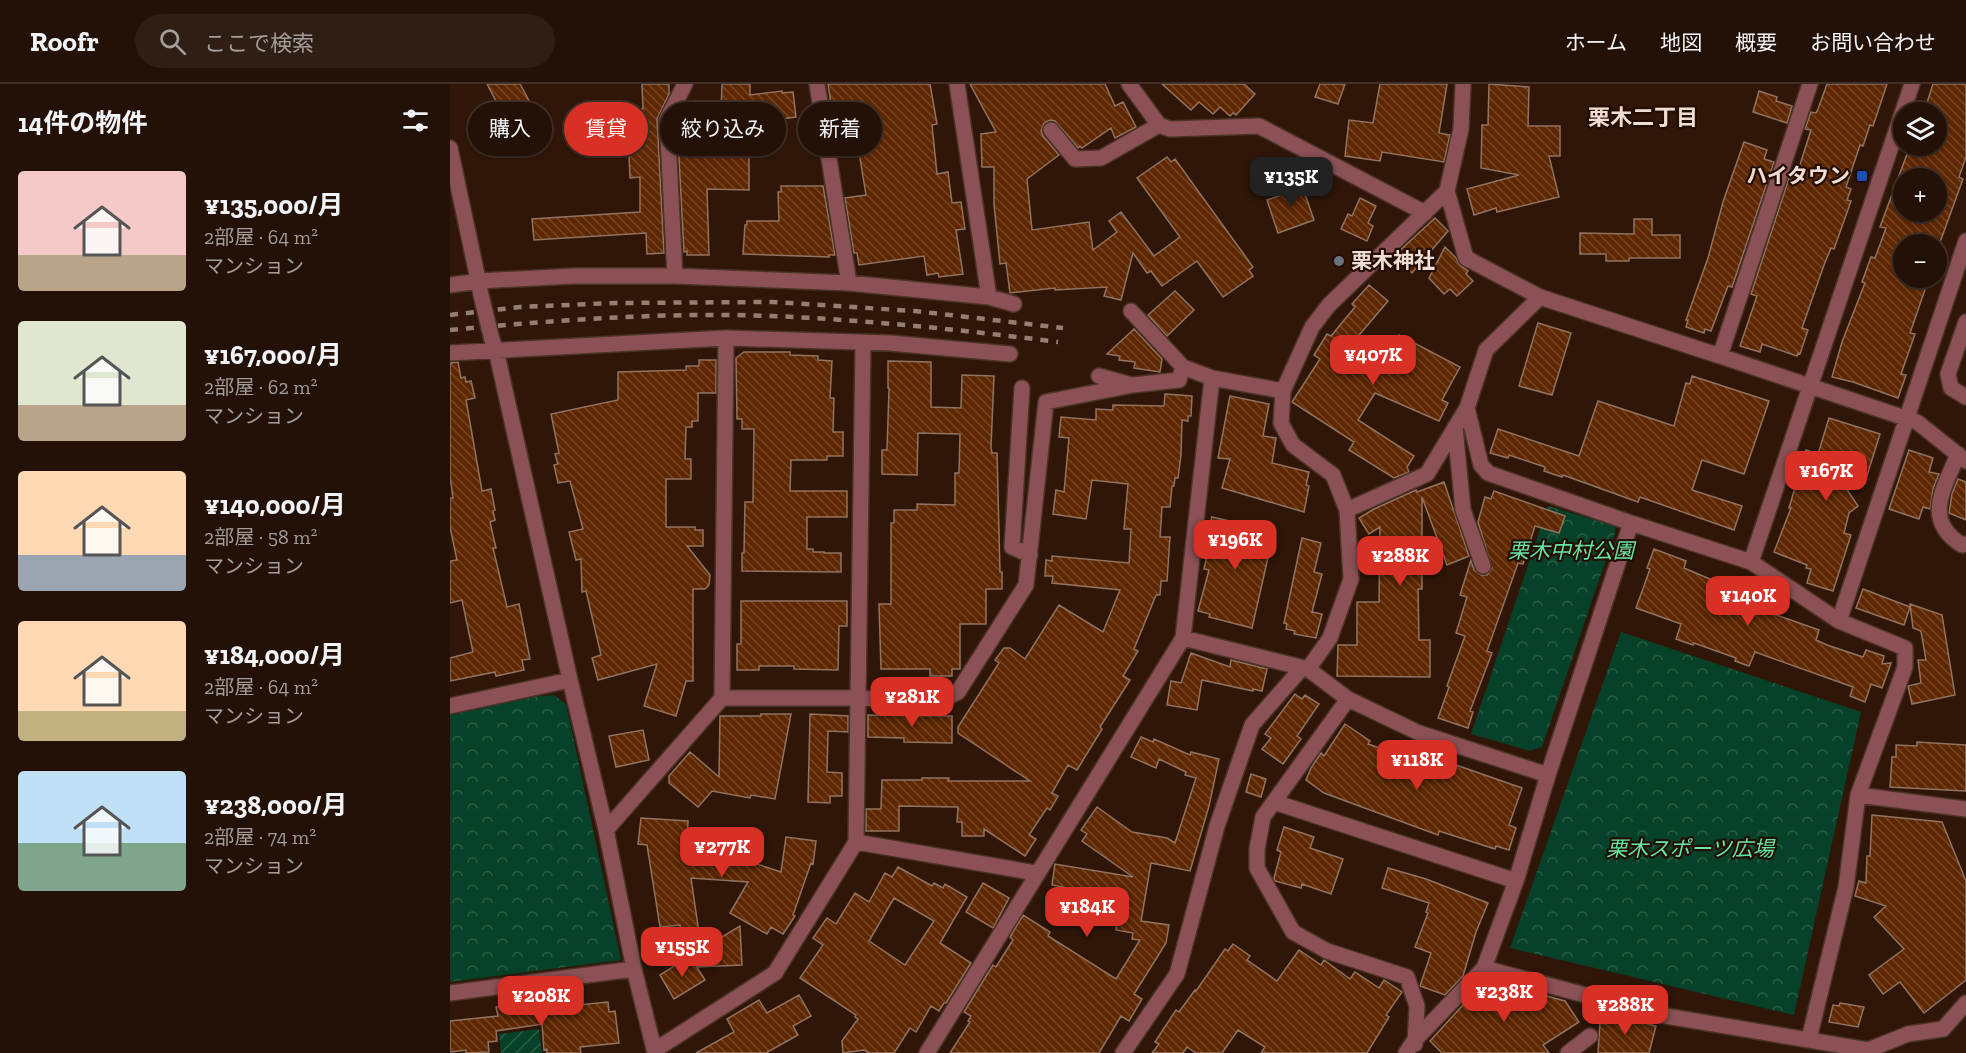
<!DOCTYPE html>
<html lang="ja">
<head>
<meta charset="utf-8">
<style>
  body { margin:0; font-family:"Zilla Slab","Noto Sans JP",serif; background:#2f1e14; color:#f1f3f6; height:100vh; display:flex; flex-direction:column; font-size:22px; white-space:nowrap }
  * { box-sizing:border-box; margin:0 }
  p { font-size:20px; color:#a39d9b }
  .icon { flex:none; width:33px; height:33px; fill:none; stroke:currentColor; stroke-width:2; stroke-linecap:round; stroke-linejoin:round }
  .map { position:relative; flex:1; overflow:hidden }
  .panel { display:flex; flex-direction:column; background:#231006; width:450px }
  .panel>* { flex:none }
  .hud { position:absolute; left:18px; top:18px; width:570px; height:54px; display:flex; gap:12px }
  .buttons { position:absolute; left:1443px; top:18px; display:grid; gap:12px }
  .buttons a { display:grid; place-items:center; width:54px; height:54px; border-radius:50%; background:#231006; box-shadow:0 2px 4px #0004,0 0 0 2px #403028; font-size:30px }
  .price { position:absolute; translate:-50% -51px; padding:0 14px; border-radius:12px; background:#d93025; color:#fff; font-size:20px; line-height:39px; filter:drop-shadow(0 2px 3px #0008) }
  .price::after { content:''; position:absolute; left:50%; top:36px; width:18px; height:14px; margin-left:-9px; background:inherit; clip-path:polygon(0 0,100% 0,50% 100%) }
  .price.active { background:#222; color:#fff }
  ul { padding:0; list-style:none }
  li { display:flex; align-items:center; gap:18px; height:150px; padding:0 18px }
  li span { display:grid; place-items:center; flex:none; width:168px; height:120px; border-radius:6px; color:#555 }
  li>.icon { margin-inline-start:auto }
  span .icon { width:72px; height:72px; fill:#fffc; stroke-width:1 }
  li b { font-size:26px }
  h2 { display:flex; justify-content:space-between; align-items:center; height:72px; padding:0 18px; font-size:26px }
  .chip { padding:0 21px; border-radius:27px; background:#231006; box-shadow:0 2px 4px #0004,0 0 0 2px #403028; font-size:21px; line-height:54px }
  .chip.active { background:#d93025; color:#fff }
  header { display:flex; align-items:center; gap:36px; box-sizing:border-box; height:84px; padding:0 30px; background:#231006; border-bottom:2px solid #403028 }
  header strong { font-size:28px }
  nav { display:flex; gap:33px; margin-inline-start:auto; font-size:21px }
  .search { width:420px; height:54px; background:#2f1e14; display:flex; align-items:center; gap:15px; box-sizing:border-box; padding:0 21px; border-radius:33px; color:#a39d9b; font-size:22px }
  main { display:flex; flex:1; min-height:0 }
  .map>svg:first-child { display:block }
  .park { fill:url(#park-crowns) }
  .garden { fill:url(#garden-furrows) }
  .building { fill:url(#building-back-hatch); stroke:#927362; stroke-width:1.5; fill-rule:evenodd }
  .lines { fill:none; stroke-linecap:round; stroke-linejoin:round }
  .minor-casing { stroke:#4a3225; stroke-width:18 }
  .minor { stroke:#8b5156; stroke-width:15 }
  .rail { stroke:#947f73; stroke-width:4.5; stroke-dasharray:8 8; stroke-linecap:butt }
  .minor-bridge-casing { stroke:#4a3225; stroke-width:18; stroke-linecap:butt }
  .minor-bridge { stroke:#8b5156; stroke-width:15 }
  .transit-dot { fill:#1a4fb4; stroke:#240d02; stroke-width:2 }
  .worship-dot { fill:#6b7280; stroke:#240d02; stroke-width:2 }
  .labels { text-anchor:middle; stroke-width:4.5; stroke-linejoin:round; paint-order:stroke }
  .poi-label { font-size:21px; font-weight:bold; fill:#f0ded5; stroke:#240d02; text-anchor:end }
  .park-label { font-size:21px; font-style:italic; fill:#65e5a6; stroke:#240d02 }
  .neighbourhood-label { font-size:22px; font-weight:bold; fill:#f0ded5; stroke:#240d02 }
</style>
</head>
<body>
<header>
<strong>Roofr</strong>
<div class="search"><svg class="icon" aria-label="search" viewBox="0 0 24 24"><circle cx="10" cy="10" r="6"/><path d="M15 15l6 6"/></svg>ここで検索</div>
<nav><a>ホーム</a><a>地図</a><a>概要</a><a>お問い合わせ</a></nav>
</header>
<main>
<section class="panel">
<h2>14件の物件<svg class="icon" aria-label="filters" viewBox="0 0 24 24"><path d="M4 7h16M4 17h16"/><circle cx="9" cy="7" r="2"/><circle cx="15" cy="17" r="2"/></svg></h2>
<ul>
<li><span style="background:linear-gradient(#f6c9c9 70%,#b9a48a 0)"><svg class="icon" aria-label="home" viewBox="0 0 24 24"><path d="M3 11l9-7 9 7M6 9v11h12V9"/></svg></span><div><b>¥135,000/月</b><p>2部屋 · 64 m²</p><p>マンション</p></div></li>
<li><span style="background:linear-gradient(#dfe7d0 70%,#b9a48a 0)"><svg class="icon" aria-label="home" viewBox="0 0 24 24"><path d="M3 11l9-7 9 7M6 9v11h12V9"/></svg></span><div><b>¥167,000/月</b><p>2部屋 · 62 m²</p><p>マンション</p></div></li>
<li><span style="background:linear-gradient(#ffd9b3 70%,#9aa5b1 0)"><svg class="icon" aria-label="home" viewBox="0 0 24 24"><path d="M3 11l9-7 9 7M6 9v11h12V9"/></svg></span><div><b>¥140,000/月</b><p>2部屋 · 58 m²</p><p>マンション</p></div></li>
<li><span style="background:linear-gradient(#ffd9b3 75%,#c2b280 0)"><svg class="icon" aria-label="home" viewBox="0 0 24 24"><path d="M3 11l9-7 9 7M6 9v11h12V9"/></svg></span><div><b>¥184,000/月</b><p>2部屋 · 64 m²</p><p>マンション</p></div></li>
<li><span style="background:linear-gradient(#bfe0f5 60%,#7fa58c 0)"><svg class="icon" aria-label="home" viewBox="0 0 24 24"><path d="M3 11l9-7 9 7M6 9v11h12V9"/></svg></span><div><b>¥238,000/月</b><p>2部屋 · 74 m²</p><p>マンション</p></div></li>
</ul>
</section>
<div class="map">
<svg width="1516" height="969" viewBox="0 0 1516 969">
  <defs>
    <pattern id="park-crowns" width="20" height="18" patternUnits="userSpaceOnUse" patternTransform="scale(1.5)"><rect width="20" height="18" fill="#064229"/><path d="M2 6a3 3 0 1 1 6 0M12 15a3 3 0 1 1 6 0" fill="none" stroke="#2b5d47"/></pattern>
    <pattern id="garden-furrows" width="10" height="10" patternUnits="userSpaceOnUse" patternTransform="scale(1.5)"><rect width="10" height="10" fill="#064229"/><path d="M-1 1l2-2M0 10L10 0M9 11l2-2" fill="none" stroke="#2b5d47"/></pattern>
    <pattern id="building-back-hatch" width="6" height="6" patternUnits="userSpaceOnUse" patternTransform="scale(1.5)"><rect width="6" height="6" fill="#5e2700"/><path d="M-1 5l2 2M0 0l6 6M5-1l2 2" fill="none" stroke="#754624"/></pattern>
  </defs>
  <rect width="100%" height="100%" fill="#2f1608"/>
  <path class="park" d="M1098,422L1165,442V449L1092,663L1080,667L1021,650Z
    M1171,548L1411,628L1344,931L1060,864Z
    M104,611L116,620L171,876L0,898V631L83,613Z"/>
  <path class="garden" d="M89,945L92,969H51L49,950Z"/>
  <path class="building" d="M37,0H70L83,24L87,22L99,47L71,61L50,19L48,21Z
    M192,0H219V10L207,35L214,169L197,170L196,149L84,156L82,135L190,128V93L180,94L177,25H193Z
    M272,0H300V11L332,7V9L343,8L346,33L299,39V106L257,105L259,171H237V167L234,168L227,37L231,28L271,27Z
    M378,0H480L487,40L482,41L487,90L498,88L502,119L511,118L515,145L506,146L513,190L489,193L488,189L477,191L474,172L409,181L407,169H404L395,114L416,111L403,31L383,33Z
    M520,0H655L665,22L673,18L686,43L665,54L661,44L632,64L630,62L628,64L605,37L600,36L594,39L591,47L593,52L609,71L577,95L582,146L639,138L643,166L667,148L659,137L671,128L704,172L730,153L687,94L717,73L721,78L725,75L803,183L799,186L803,192L773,213L747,177L712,202L701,187L697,189L683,169L671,216L654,212L657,203L605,206V204L560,209L556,179L550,180L544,120V83H532L531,50L546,48Z
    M712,0H794L805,10L786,31L783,29L780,32L770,23L763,30L749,18L741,26Z
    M870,0H895L888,20L865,13Z
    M930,0H997L989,49L1000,51L994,78L932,68L930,77L895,72L899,36L923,39Z
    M1039,0L1079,3L1078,42H1110V72H1099L1109,113L1047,128L1046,124L1024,131L1017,105L1069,91L1031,84L1032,41H1038Z
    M1377,0H1437L1423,42L1420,41L1413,62L1410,61L1396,103L1401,105L1397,116L1401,117L1384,165L1381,164L1374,181L1352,244L1358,246L1350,270L1348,269L1347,272L1312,260L1310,268L1290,262L1307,212L1301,210L1342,85L1348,87L1361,46L1355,45L1361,28L1366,29L1368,25Z
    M1483,0H1516V73L1509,93L1513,95L1489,161L1454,160V194H1479L1460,249L1465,250L1451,290L1456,291L1448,314L1403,298L1382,293L1392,258L1415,199L1412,198L1421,173L1425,174L1436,144L1430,143L1460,62H1486V28H1474ZM1454,94H1486V128H1454Z
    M1309,7L1327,13L1326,17L1342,22L1337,39L1303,28Z
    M1294,58L1317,66L1314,75L1324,78L1282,203L1278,202L1261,247L1255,245L1254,249L1236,243L1238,236H1236L1258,174L1273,118Z
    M850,96L864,136L828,149L817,116L835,110L833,102Z
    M331,102H373L385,171H379V173L293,170L295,141H297V137H329L328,108H331Z
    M910,114L926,122L918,139L923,142L917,157L891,145L898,130L902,132Z
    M985,134L998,147L962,189L945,171Z
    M1184,135H1202V151H1230V174H1179V177H1156V170H1130V149L1184,150Z
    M995,163L1006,174L1009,180L1018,187L1016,190L1023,197L1007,212L1000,205L994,210L979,194Z
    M919,201L938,217L898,264L931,285L949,251L1010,283L992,316L998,319L989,337L925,309L908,336L964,372L957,383L959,388L944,394L899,366L904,358L842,318L870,275L864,271L877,250L881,252L905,223L902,220Z
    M725,207L744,226L717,252L698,231Z
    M1088,239L1121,249L1102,311L1069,302Z
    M684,245L712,275L710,288L684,284L685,278L669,276L670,272L657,270Z
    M294,268H340V271L368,272V276L382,277L380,314H384L383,348H393V372H377V376H341L340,407H397V433H357V465H363V468H374V469H391V488L292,487V469H294L295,418H303L304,345H292V335H287L286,274Z
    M249,276H266V309H248V337H242V343H236L235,375H241V395H216V443H245V446H253V462H237L260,491L259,501L255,505H243V597H236L226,632L194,622L207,580L148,596L142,574L151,571L136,507L132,508L131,475L126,476L119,448L133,445L120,397L108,399L104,381L108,380L105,370L109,369L101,330L168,316V288L236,286V282H249Z
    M438,277L481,278V323L511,324L512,291L544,292L541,363L542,369H547L550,488H552V505H536V540H510V585H502V592H480V585H431L429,520H441V439H444V426H467V420L505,421V389H509L510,350L468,349L467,391L432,390V366H437L439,305L438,304Z
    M8,278L11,294L15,293L16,298L21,297L25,314L16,316L32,407L41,405L45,426L43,427L45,436L40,438L46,464H43L57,523L69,520L80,575L72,576L74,586L46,592L45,588L0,597V574L23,568L12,516L0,519V477L7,476L0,443V414H3L0,392V279Z
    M1242,292L1319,317L1294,390L1252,376L1242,406L1292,422L1284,446L1190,413L1188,418L1113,391L1112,393L1094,387L1095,383L1059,371L1058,374L1040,369L1048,345L1129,372L1148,317L1224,342L1236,299L1240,300Z
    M715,310L742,312L741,332H738V337L732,336L731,371L728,394H725L724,402H722L720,423H712L710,453H720L717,497H711L710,511H706L684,565L688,567L673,592L680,596L650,643L652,645L627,686L618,681L602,709L608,712L600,726L597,724L579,751L586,755L575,772L534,745V752H512V738H507L508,723L449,722V747H416V725H431L432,696H472V694H499L498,697H580L508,649V643L549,579L545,576L554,564H560L575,575L609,521L653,548L670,506L602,499L603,492H595L596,476L602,477V472L679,479L681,445H674L678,400L642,396L636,435L603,430L606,406L614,408L619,354L609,353L611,333L646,336V325L663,326V321L714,322Z
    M780,312L819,320L813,352L826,354L822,379L859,388L856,401L859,402L854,428L772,404L780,375L768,374Z
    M1379,334L1430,350L1415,398L1386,389L1408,422L1399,429L1394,449L1401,451L1383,507L1357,499L1361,485L1356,484L1357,481L1324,468L1341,424H1339L1356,366L1368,370Z
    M1459,366L1483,374L1479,388L1489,390L1483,405L1480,425L1473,423L1469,435L1439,425Z
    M1508,395L1516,398V436L1499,429L1502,410Z
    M994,398L1019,472L997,481L972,413V505H968L969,556H980V593L887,592L888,561H907V518H929L930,443L919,450L909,434L924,425L966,406L967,408Z
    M1044,407L1115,432L1109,449L1085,442L1073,480L1068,479L1037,567L1042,569L1020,627L1023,628L1018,644L988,634L999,603L997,602L1015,552L1006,549L1017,513L1010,511L1021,476L1024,486L1031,491H1037L1042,484L1028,438L1035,413L1041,415Z
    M762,433L824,447L802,544L759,533L760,530L748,527L759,486L754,485L761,453L757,452Z
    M852,454L871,459L864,488L872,490L862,528L872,530L866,554L844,550L845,547L836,545L837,540L834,539Z
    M1204,465L1236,477L1234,484L1302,513L1300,517L1319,524L1318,528L1369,546L1366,556L1377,561L1413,573L1416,566L1434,572L1432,580L1441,579L1432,604L1421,600L1415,618L1400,612L1403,603L1305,568L1299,582L1285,577L1286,574L1244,559L1243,561L1226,555L1231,540L1186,524L1200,485L1197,484Z
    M1413,505L1460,523L1454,541L1406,524Z
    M291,517H397V542H389L388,586L344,585V582H309V586H287V560H291Z
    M1460,520L1492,531L1505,611L1462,620L1458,602L1471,599L1468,576H1476L1471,547L1463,544Z
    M741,569L780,583L781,576L817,585L812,607L803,605V607L752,596L747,626L717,621L721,597L731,599Z
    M845,610L852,615L855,611L869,620L847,652L851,655L833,680L812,665L821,654L815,650Z
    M311,630H341L325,715L301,711L300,714L262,707L248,723L219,699V692L240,668L269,693L270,632H311Z
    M360,630L398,632V648L378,647L377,688L392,689V712H380V719L358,718Z
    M418,631L502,632V659L454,658V654L418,653Z
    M895,640L920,657L918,660L1003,689L1006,681L1072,704L1059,741L1066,744L1059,766L1046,762L1045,765L989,747L988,751L874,709L856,696L861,684L871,669L874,672Z
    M193,646L199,676L166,683L159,652Z
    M691,653L703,658L704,655L740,671L741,668L769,675L759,722L740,787L701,779L691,837L719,841L716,859L684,910L692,915L679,937L671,932L649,969H500L520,938L518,937L521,932L514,928L538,889L543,881L546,883L563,856L560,853L573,831L600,848L598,852L666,895L690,856L682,855L683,849L666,846L670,819L612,808L613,803L602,801L605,780L683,793L632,757L637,750L631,746L647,723L682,748L717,754L725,759L746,694L735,691L736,688L709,675L706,684L681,673Z
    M1467,658L1516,661V707L1440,703L1442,673H1446V661L1467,662Z
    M801,690L816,695L811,713L796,708Z
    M1422,731L1492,738L1516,797V896L1474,929L1450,898L1433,910L1419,891L1454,865L1424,833L1436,822L1405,812L1409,797L1416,799L1417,772H1420Z
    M191,734L238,737L237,763L290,766L289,774L331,788L336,753L366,757L363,780L361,779L343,831L345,832L333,850L321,843L317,850L280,829L298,798L241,794L249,849L231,851L230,841L210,843L197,761L188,760Z
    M834,743L864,753L860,764L893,775L881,810L852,800L851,804L825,797L824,794L831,768L827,766Z
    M448,783L482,802L484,799L493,804L495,800L517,813L490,859L521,879L496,919H494L489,927L481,922L466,948L460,944L444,969H419L414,966L393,969L392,957L408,935L405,933L406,931L350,894L373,861L363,854L377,834L386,840L405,809L419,818L435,789L442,793ZM444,814L484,837L455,881L419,857Z
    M938,784L976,795L1038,819L1026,848L1013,892L995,911L970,902L981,869L965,863L978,829L976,828L979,819L932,804Z
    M533,799L559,814L543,844L516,828Z
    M290,842L292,881L248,883L262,859Z
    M783,860L800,872L797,876L827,897L849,866L871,881L874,876L900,895L905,888L929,904L934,896L952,908L936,931L939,933L917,969H811L815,963L788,946L772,969H746L737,963L733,969H702L709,960L705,958L726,926L729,928L745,906L746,907L775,865L778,867Z
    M240,872L255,896L224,915L210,891Z
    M1034,898L1058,903V905L1084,912L1086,909L1115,917L1129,938L1093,961L1099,969H992L980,957Z
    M349,911L361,932L343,942L348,951L316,969H246L284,948L277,935L309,916L317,929Z
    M127,917L128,921L158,918L159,928L165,927L169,959L130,963L131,969H97V965L94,966L92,940L46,947L47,957L38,958L39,968L16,969V966L0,968V937L48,932L46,923L80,918L81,920Z
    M1390,919L1414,923L1408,943L1379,938L1383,921L1389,922Z
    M1157,932L1170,933L1206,942L1199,969H1148L1150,939L1156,940Z"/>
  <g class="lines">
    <g class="minor-casing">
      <path id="minor" d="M367,0L399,199
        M679,0L709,41L720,45L809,42L975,129
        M1013,0L1011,45L997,107L1016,174L1090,213L1270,272L1360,0
        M601,46L625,75L651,74L709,41
        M0,64L30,205
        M225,192L217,35L235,0
        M0,201L29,197L123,192H225L399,199L539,213L507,0
        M539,213L564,220
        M1090,213L1036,266L1017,324L1031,381L1038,389L1181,439L1301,478L1389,537L1455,564V583L1408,711L1396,803L1359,955
        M681,227L733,283
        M1516,238L1498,290L1501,304L1516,313
        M42,256L46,266L120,596L156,746L184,885L205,969
        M0,269L276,254L440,259L560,270
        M1270,272L1467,338L1516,377
        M649,292L678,300
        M572,304L562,463L580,471
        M1005,343L1013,426L1033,482
        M1508,370C1494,405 1472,436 1512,461L1516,460
        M897,426L977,390L1017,324
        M1301,478L1462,0
        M1389,537L1516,157
        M733,554L858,585L898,615L969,649L1098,691
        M858,585L880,554L901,495L897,426L883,391L843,361L831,339L833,307L862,243L879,221L997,107
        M272,614H407L490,617L508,608L576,501L596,318L683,301L729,296L733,283L762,294L833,307
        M898,615L813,733L807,765V784L843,848L877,867L957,893L967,922L965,960
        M0,622L120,596
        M1408,711L1516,725
        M824,718L1066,797
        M156,746L272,614L276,254
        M406,758L586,789
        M1034,884L1210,931L1418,966L1458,950L1493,945L1516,919
        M0,909L184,885
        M205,966L325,889L406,758L413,259
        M477,969L733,554L762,294
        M673,969L727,890L767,742L802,641L852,584
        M956,969L964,957L1034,884L1066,797L1098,691L1181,439
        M1118,969L1140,952"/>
    </g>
    <use href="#minor" class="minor"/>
    <path class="rail" d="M0,231L70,223L164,219L322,218L465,227L613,244
      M0,246C107,236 215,228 322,232C418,236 513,246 608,258"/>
    <g class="minor-bridge-casing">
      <path id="minor-bridge" d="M30,207L42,256"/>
    </g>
    <use href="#minor-bridge" class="minor-bridge"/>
  </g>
  <rect class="transit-dot" x="1406" y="86" width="12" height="12" rx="3"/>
  <circle class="worship-dot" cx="889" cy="177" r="6"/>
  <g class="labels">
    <g class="poi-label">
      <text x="1400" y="99">ハイタウン</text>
      <text x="901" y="184" text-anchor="start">栗木神社</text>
    </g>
    <g class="park-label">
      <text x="1121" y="474">栗木中村公園</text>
      <text x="1240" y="772">栗木スポーツ広場</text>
    </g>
    <g class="neighbourhood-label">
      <text x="1193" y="41">栗木二丁目</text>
    </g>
  </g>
</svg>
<div class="buttons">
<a><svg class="icon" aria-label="layers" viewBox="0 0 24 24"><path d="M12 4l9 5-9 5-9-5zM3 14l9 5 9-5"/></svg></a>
<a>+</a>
<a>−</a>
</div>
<b class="price active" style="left:841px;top:124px">¥135K</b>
<b class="price" style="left:923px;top:302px">¥407K</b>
<b class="price" style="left:1376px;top:418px">¥167K</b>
<b class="price" style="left:785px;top:487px">¥196K</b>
<b class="price" style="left:950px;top:503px">¥288K</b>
<b class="price" style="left:1298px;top:543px">¥140K</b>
<b class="price" style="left:462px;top:644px">¥281K</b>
<b class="price" style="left:967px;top:707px">¥118K</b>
<b class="price" style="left:272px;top:794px">¥277K</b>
<b class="price" style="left:637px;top:854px">¥184K</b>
<b class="price" style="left:232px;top:894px">¥155K</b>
<b class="price" style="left:1054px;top:939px">¥238K</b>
<b class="price" style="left:91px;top:943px">¥208K</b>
<b class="price" style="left:1175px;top:952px">¥288K</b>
<div class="hud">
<a class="chip">購入</a>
<a class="chip active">賃貸</a>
<a class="chip">絞り込み</a>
<a class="chip">新着</a>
</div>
</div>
</main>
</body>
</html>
